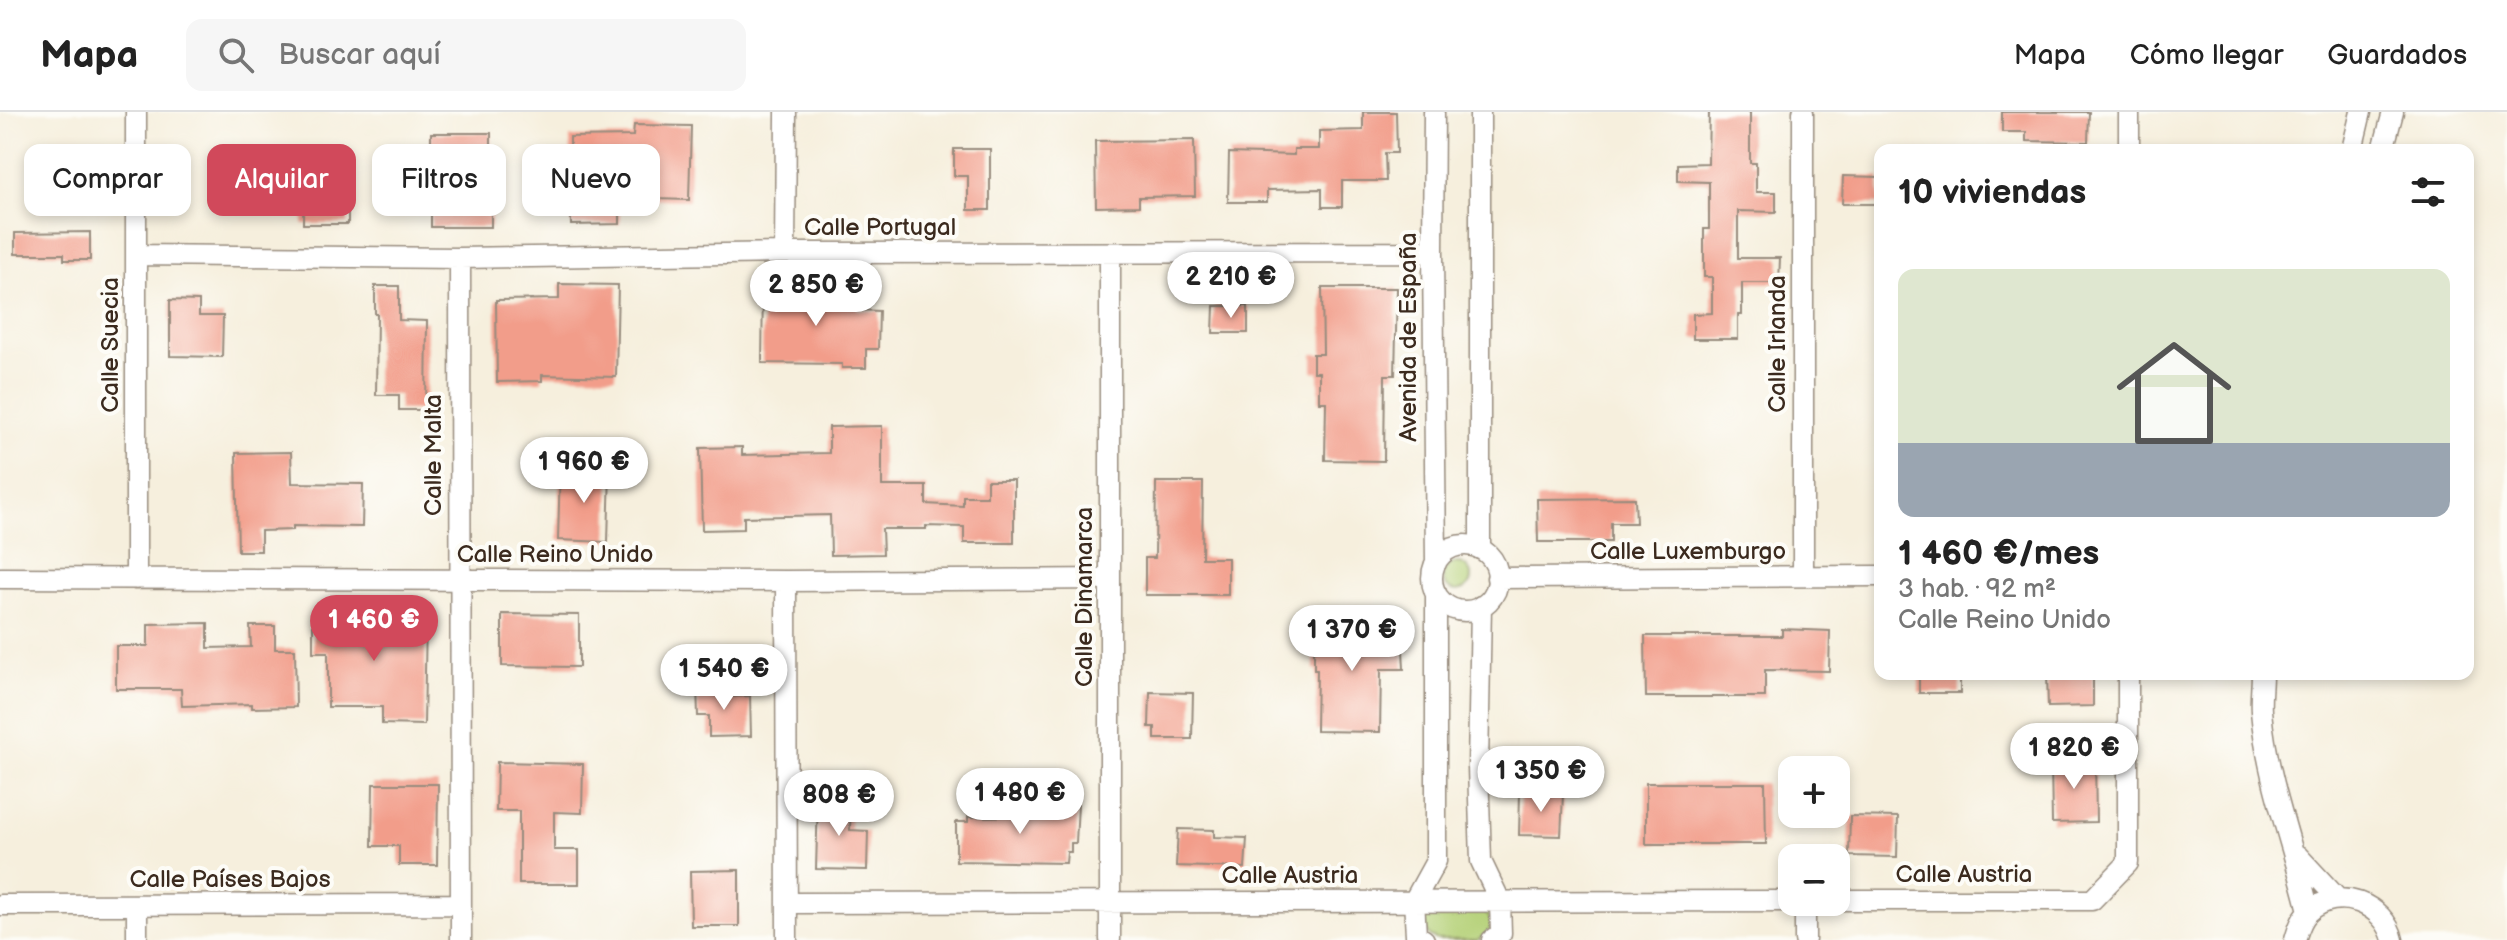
<!DOCTYPE html>
<html lang="es">
<head>
<meta charset="utf-8">
<style>
  body { margin:0; font-family:"Balsamiq Sans",sans-serif; background:#f6f6f6; color:#222; height:100vh; display:flex; flex-direction:column; font-size:30px; white-space:nowrap }
  * { box-sizing:border-box; margin:0 }
  p { font-size:26px; color:#767676 }
  .icon { flex:none; width:44px; height:44px; fill:none; stroke:currentColor; stroke-width:2; stroke-linecap:round; stroke-linejoin:round }
  .map { position:relative; flex:1; overflow:hidden }
  .drawer { position:absolute; left:1874px; top:32px; width:600px; height:536px; display:flex; flex-direction:column; background:#fff; border-radius:16px; box-shadow:0 4px 12px #0003 }
  .drawer>* { flex:none }
  .hud { position:absolute; left:24px; top:32px; width:760px; height:72px; display:flex; gap:16px }
  .buttons { position:absolute; left:1778px; top:644px; display:grid; gap:16px }
  .buttons a { display:grid; place-items:center; width:72px; height:72px; border-radius:16px; background:#fff; box-shadow:0 4px 12px #0003; font-size:40px }
  .price { position:absolute; translate:-50% -68px; padding:0 18px; border-radius:28px; background:#fff; color:#222; font-size:26px; line-height:52px; filter:drop-shadow(0 2px 4px #0008) }
  .price::after { content:''; position:absolute; left:50%; top:48px; width:24px; height:18px; margin-left:-12px; background:inherit; clip-path:polygon(0 0,100% 0,50% 100%) }
  .price.current { background:#d1495b; color:#fff }
  ul { padding:0; list-style:none }
  li { display:grid; align-content:center; gap:16px; height:424px; padding:0 24px }
  li+li { border-top:2px solid #e0e0e0 }
  li span { display:grid; place-items:center; height:248px; border-radius:16px; color:#555 }
  li>.icon { margin-inline-start:auto }
  span .icon { width:144px; height:144px; fill:#fffc; stroke-width:1 }
  li b { font-size:34px }
  h2 { display:flex; justify-content:space-between; align-items:center; height:96px; padding:0 24px; font-size:34px }
  .pill { padding:0 28px; border-radius:16px; background:#fff; box-shadow:0 4px 12px #0003; font-size:28px; line-height:72px }
  .pill.current { background:#d1495b; color:#fff }
  header { display:flex; align-items:center; gap:48px; box-sizing:border-box; height:112px; padding:0 40px; background:#fff; border-bottom:2px solid #e0e0e0 }
  header strong { font-size:38px }
  nav { display:flex; gap:44px; margin-inline-start:auto; font-size:28px }
  .search { width:560px; height:72px; background:#f6f6f6; display:flex; align-items:center; gap:20px; box-sizing:border-box; padding:0 28px; border-radius:16px; color:#767676; font-size:30px }
  .map>svg:first-child { display:block }
  .green { fill:#b4d076; stroke:#787d4a; stroke-width:2 }
  .building { fill:#f29d8a }
  .lines { fill:none; stroke-linecap:round; stroke-linejoin:round }
  .minor-casing { stroke:#988c7e; stroke-width:23 }
  .minor { stroke:#fff; stroke-width:20 }
  .labels { text-anchor:middle; stroke-width:8; stroke-linejoin:round; paint-order:stroke }
  .street-label { font-size:24px; fill:#3b2a1e; stroke:#fdfcf7 }
</style>
</head>
<body>
<header>
<strong>Mapa</strong>
<div class="search"><svg class="icon" aria-label="search" viewBox="0 0 24 24"><circle cx="10" cy="10" r="6"/><path d="M15 15l6 6"/></svg>Buscar aquí</div>
<nav><a>Mapa</a><a>Cómo llegar</a><a>Guardados</a></nav>
</header>
<div class="map">
<svg width="2507" height="828" viewBox="0 0 2507 828">
  <rect width="100%" height="100%" fill="#fdfcf7"/>
  <filter id="ink" filterUnits="userSpaceOnUse"><feTurbulence type="fractalNoise" baseFrequency=".0125" numOctaves="2"/><feDisplacementMap in="SourceGraphic" scale="16" xChannelSelector="R" yChannelSelector="G"/><feConvolveMatrix kernelMatrix="1 2 1 2 8 2 1 2 1" color-interpolation-filters="sRGB"/></filter>
  <filter id="wash" filterUnits="userSpaceOnUse"><feTurbulence type="fractalNoise" baseFrequency=".006" numOctaves="4" result="noise"/><feDisplacementMap in="SourceGraphic" scale="32" xChannelSelector="R" yChannelSelector="G"/><feGaussianBlur stdDeviation="1.8" result="paint"/><feColorMatrix in="noise" values="0 0 0 0 0 0 0 0 0 0 0 0 0 0 0 0 0 1.4 0 .05"/><feComposite in="paint" operator="in"/></filter>
  <g filter="url(#wash)">
    <rect width="100%" height="100%" fill="#f6efdd"/>
    <path class="green" d="M1443 465a14 14 0 1 1 28 0a14 14 0 1 1-28 0Z
      M1433,799L1483,800L1488,803L1492,814L1486,823L1477,828H1438L1430,825L1421,811Z"/>
    <g id="blocks">
      <path class="building" d="M1363,0H1396L1397,41H1385L1386,69H1342V95H1322V77L1267,78V90H1228L1229,41L1294,43V37H1319V19L1363,18Z
        M1709,0H1750V51H1756V80H1776V100L1738,99V146H1780L1779,171H1742V203H1738V227H1693V202L1712,201V165H1704V117H1709V70L1678,69V52L1708,51Z
        M2002,0H2089L2088,30L2026,29V20H2002Z
        M634,13L691,14L689,88L620,86V112L571,113L570,25L633,24Z
        M431,21H491V115H431Z
        M1194,28L1195,84L1139,85V94L1096,95L1095,29Z
        M954,37H990V98H968V64H954Z
        M304,39H348V112H303Z
        M1843,64L1879,65L1880,92H1842Z
        M90,120V148H64V142H15V121Z
        M559,172L618,173L616,265L542,263V269L497,270L496,188L559,187Z
        M375,174H399V208L427,209L426,298H399V283H376L377,202H375Z
        M763,175H817V182H857V198L879,199L878,237H866V256H842V252L762,251Z
        M1322,176H1397L1395,263H1385L1384,349L1325,348L1326,290H1319V260H1313V242H1323Z
        M170,188L199,189V204H223L222,245L170,244Z
        M1214,194H1248V221H1213Z
        M882,314V374H926V392L963,394V384H987V368H1014V431H964V415L926,414V417H882L883,442L831,443L830,403L744,405V417L702,418L700,336L742,335V343L829,341V315Z
        M291,340L292,371L363,372L362,415L293,414V418L261,419V439H238L236,341Z
        M560,356L610,358L608,430L558,428Z
        M1156,370H1203L1202,446H1228V483H1145V446H1155Z
        M1635,386L1636,411H1611V430H1538L1537,387Z
        M368,492V507L426,508L424,613L382,612V595H328V540H313V503H334V493Z
        M502,502L579,503V555L502,554Z
        M1393,508V538H1403L1404,557H1381L1380,620L1316,619L1317,558H1314V539H1316V509Z
        M208,511V536L251,535L250,514H275V537H295L296,595L252,596V592L182,594L181,577H116V534H148V512Z
        M1782,517L1830,519L1829,559L1765,558V585H1646L1645,524H1782Z
        M1919,562H1960V581H1919Z
        M2047,562H2093V594L2048,595Z
        M720,572L721,585L750,584L751,624L709,625V604H698L697,573Z
        M1150,580L1193,581L1192,627H1155V615H1149Z
        M2095,647L2096,710L2052,711L2051,648Z
        M497,650L583,652L582,701L554,700V738H579V772H519V699H496Z
        M1646,671H1765L1766,732H1646Z
        M373,672H438L437,753H399V734H372Z
        M1520,680L1563,682L1561,724L1519,723Z
        M818,687L851,688L850,718L868,719L867,758L816,757Z
        M1041,691L1078,692L1076,731H1071V740H1067L1066,751L956,749V710H968V705L1030,704V697H1041Z
        M1850,704L1898,705L1897,745L1849,744Z
        M1178,717L1214,718V725L1247,726L1245,756L1176,754Z
        M739,758V814H691L690,759Z"/>
    </g>
  </g>
  <g filter="url(#ink)">
    <use href="#blocks" fill-opacity="0" stroke="#988c7e" stroke-width="2"/>
    <g class="lines">
      <g class="minor-casing">
        <path id="minor" d="M1434,0L1433,140L1436,451
          M1803,0V464
          M2129,0V38
          M2352,38L2361,0
          M2383,38L2393,0
          M785,141L786,0
          M1110,142V828
          M136,143L460,146L785,141L1433,140
          M460,146L461,828
          M1432 466a33 33 0 1 1 66 0a33 33 0 1 1-66 0Z
          M1480,437V0
          M0,466L786,469L1110,467
          M1497,466L1880,464
          M136,467V0
          M786,469L787,828
          M1481,494L1478,655L1481,749L1500,789L1501,821L1492,828
          M2262,562C2262,574 2260,587 2261,599C2267,667 2293,733 2309,799
          M2298,744L2338,787
          M1836,788H2092L2128,751V562
          M788,791L1792,789
          M0,793L460,792
          M137,828V793
          M1424,828L1416,823L1414,789L1436,749V481
          M1805,828V790
          M2295,828C2298,818 2301,807 2309,800C2338,773 2385,792 2393,828"/>
      </g>
      <use href="#minor" class="minor"/>
    </g>
  </g>
  <g class="labels">
    <g class="street-label">
      <text x="880" y="123">Calle Portugal</text>
      <text transform="translate(1408 225) rotate(-90)" y="8">Avenida de España</text>
      <text transform="translate(1777 232) rotate(-90)" y="8">Calle Irlanda</text>
      <text transform="translate(110 233) rotate(-90)" y="8">Calle Suecia</text>
      <text transform="translate(433 343) rotate(-90)" y="8">Calle Malta</text>
      <text x="1688" y="447">Calle Luxemburgo</text>
      <text x="555" y="450">Calle Reino Unido</text>
      <text transform="translate(1084 485) rotate(-90)" y="8">Calle Dinamarca</text>
      <text x="1964" y="770">Calle Austria</text>
      <text x="1290" y="771">Calle Austria</text>
      <text x="230" y="775">Calle Países Bajos</text>
    </g>
  </g>
</svg>
<div class="buttons">
<a>+</a>
<a>−</a>
</div>
<b class="price" style="left:1231px;top:208px">2 210 €</b>
<b class="price" style="left:816px;top:216px">2 850 €</b>
<b class="price" style="left:584px;top:393px">1 960 €</b>
<b class="price current" style="left:374px;top:551px">1 460 €</b>
<b class="price" style="left:1352px;top:561px">1 370 €</b>
<b class="price" style="left:724px;top:600px">1 540 €</b>
<b class="price" style="left:2074px;top:679px">1 820 €</b>
<b class="price" style="left:1541px;top:702px">1 350 €</b>
<b class="price" style="left:1020px;top:724px">1 480 €</b>
<b class="price" style="left:839px;top:726px">808 €</b>
<div class="hud">
<a class="pill">Comprar</a>
<a class="pill current">Alquilar</a>
<a class="pill">Filtros</a>
<a class="pill">Nuevo</a>
</div>
<section class="drawer">
<h2>10 viviendas<svg class="icon" aria-label="filters" viewBox="0 0 24 24"><path d="M4 7h16M4 17h16"/><circle cx="9" cy="7" r="2"/><circle cx="15" cy="17" r="2"/></svg></h2>
<ul>
<li><span style="background:linear-gradient(#dfe7d0 70%,#9aa5b1 0)"><svg class="icon" aria-label="home" viewBox="0 0 24 24"><path d="M3 11l9-7 9 7M6 9v11h12V9"/></svg></span><div><b>1 460 €/mes</b><p>3 hab. · 92 m²</p><p>Calle Reino Unido</p></div></li>
</ul>
</section>
</div>
</body>
</html>
